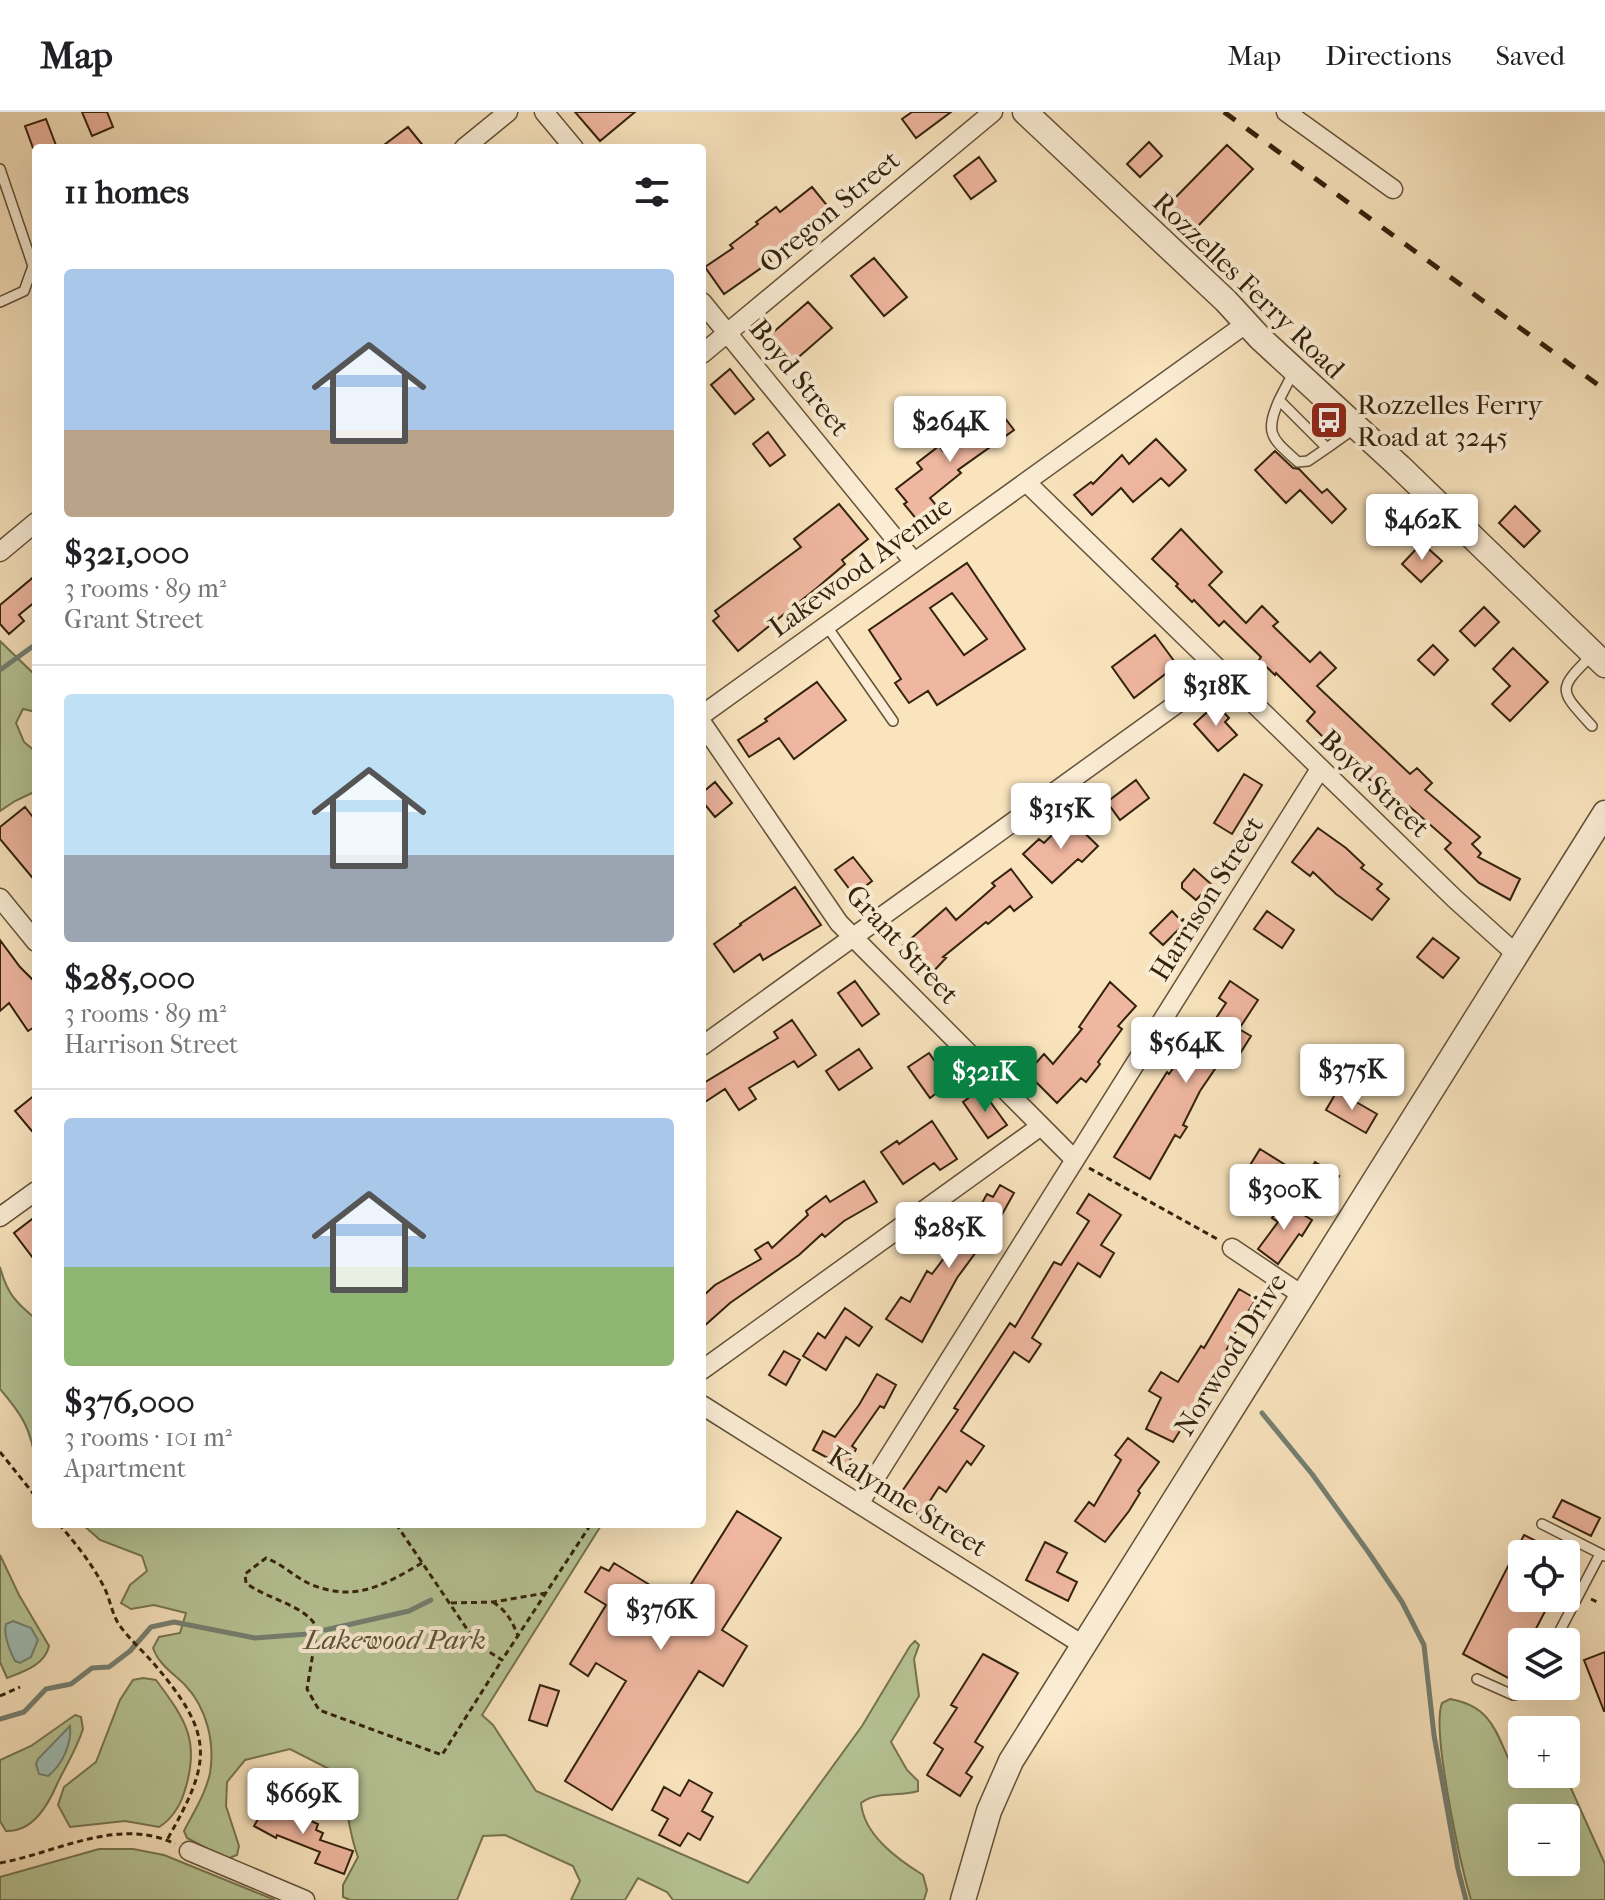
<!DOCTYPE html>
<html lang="en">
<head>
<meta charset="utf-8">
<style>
  body { margin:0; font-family:"IM FELL French Canon",serif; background:#f6f6f6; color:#202124; height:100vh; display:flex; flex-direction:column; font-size:30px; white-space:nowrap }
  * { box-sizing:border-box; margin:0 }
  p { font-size:26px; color:#757577 }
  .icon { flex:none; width:44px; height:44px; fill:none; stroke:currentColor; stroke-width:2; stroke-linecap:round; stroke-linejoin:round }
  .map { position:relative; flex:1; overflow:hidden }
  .details { position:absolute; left:32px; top:32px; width:674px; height:1384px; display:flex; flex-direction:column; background:#fff; border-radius:8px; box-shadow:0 8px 32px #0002 }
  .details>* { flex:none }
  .tools { position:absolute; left:1508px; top:1428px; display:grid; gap:16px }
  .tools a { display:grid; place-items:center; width:72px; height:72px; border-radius:8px; background:#fff; box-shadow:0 8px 32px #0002; font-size:40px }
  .price { position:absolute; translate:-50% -68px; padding:0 18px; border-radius:8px; background:#fff; color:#222; font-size:26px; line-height:52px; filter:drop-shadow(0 2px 4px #0008) }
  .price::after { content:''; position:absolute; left:50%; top:48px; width:24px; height:18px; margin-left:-12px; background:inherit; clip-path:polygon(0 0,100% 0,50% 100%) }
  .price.active { background:#0b8043; color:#fff }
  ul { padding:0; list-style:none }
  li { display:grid; align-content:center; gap:16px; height:424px; padding:0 32px }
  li+li { border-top:2px solid #e0e0e0 }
  li span { display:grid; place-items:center; height:248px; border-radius:8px; color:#555 }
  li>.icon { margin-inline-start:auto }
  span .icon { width:144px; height:144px; fill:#fffc; stroke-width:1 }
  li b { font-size:34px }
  h2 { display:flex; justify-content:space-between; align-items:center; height:96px; padding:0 32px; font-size:34px }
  header { display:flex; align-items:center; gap:48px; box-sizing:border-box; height:112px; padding:0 40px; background:#fff; border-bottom:2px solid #e0e0e0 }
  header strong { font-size:38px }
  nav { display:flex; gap:44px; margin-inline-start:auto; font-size:28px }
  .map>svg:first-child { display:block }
  .green { fill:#b7c596; stroke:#757451; stroke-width:2; fill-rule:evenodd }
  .water { fill:#9fbeb7; stroke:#748073; stroke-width:2 }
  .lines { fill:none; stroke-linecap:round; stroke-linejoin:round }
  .stream { stroke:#748073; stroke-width:5 }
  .building { fill:#f0b7a0; stroke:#33220c; stroke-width:2; fill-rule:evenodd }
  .service-casing { stroke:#645238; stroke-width:12 }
  .minor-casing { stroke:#645238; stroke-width:21 }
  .tertiary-casing { stroke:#645238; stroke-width:27 }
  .path { stroke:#33220c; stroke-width:3; stroke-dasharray:6 4; stroke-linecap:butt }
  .service { stroke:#fbedd5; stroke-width:9 }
  .minor { stroke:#fbedd5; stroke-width:18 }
  .tertiary { stroke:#fbedd5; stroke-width:24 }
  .rail { stroke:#33220c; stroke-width:5; stroke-dasharray:14 14; stroke-linecap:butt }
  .labels { text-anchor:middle; stroke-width:8; stroke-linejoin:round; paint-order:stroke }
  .street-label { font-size:28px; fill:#33220c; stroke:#fbedd5 }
  .poi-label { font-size:28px; fill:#33220c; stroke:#fbedd5; text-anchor:start }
  .park-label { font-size:28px; font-style:italic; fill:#5b5335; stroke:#fbedd5 }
</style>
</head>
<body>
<header>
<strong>Map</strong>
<nav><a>Map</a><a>Directions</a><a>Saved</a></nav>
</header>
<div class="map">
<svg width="1605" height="1788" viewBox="0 0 1605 1788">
  <rect width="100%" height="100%" fill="#f9e4be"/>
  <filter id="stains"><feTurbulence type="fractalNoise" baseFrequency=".0025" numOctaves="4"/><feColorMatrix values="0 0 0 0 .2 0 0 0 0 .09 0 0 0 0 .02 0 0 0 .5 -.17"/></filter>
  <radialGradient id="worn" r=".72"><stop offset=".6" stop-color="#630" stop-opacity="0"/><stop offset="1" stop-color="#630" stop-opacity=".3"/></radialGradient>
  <path class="green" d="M0,529L36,564V600L23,597L16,611L24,630L36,640V679L15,689L0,699Z
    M0,1155C7,1181 15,1190 36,1207V1352C31,1317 23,1304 0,1277Z
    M82,1412H602L482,1603L493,1613L536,1679L748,1771L862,1614L910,1534L915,1529L919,1533L914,1547L919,1584L891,1630L907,1658L918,1669V1679C900,1685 876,1679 861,1691C864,1723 897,1747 923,1763L927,1778L924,1788H673L667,1780L638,1766L625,1788H571L580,1769L573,1754L505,1723L483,1724L457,1788H350L343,1785V1773L358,1745C347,1717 348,1688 337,1661L290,1637L245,1648L227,1670L226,1694L239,1734L237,1743L227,1747L187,1726L184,1719C193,1701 206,1681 210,1661C215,1631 207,1596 185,1573C173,1561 159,1553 153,1536L159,1525L180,1521L186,1501L154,1493L131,1497L121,1491L130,1473L147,1459L142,1444L100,1428Z
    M0,1443L19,1483L49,1534C45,1553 23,1560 7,1566L0,1550Z
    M143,1566L156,1568C186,1608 201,1630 184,1681C180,1694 171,1708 159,1715L125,1709L70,1715L58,1693L64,1675L96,1650L120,1588L133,1568Z
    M1450,1587C1495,1595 1496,1624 1514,1658L1521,1662L1570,1674L1605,1752V1788H1471C1461,1754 1431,1619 1442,1591ZM1522,1706H1566V1750H1522Z
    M75,1603L81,1605L83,1617C77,1636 67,1652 58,1670C49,1691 34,1720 6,1719L0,1709V1648L31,1634Z
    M99,1737H133L164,1743L275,1788H0V1765Z"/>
  <path class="water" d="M13,1509L31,1516L38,1528L31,1545L20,1551L15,1549C10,1539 3,1523 6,1512Z
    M70,1614C72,1632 62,1653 48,1664L39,1662L36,1652L38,1647Z"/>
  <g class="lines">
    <path class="stream" d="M0,558L36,532
      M1262,1301L1312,1362L1369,1441L1402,1490L1424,1533L1434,1623L1458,1757L1466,1788
      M325,1518L409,1499L431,1488
      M0,1607L24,1600L46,1577L71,1572L92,1556L109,1555L130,1539L151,1515L174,1510L255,1526L308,1522"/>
  </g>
  <path class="building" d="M82,0H107L113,15L92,24Z
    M575,0H635L600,29Z
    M912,0H951L916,26L902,7Z
    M46,7L57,36H33L25,14Z
    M408,15L425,36H380Z
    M1149,30L1162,44L1140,65L1127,52Z
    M1227,33L1253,57L1195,117L1169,92Z
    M979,45L996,69L971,87L954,64Z
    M812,75L830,97L767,144L771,149L724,182L705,155L733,136L730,133L758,112L756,110L776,95L780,100Z
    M874,146L907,185L884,204L851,164Z
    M808,190L832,216L785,257L762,230Z
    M730,257L754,287L735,302L711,273Z
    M998,297L1014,318L958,358L961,361L930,386L937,394L918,409L904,392L907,390L896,377L922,357L917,351L939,334L943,339Z
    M768,320L785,343L770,354L753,332Z
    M1156,327L1186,358L1169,374L1161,366L1133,390L1121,376L1092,403L1074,383L1091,370L1093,372L1122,343L1129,352Z
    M1275,339L1293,356L1299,357L1322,381L1327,377L1346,397L1332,411L1300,378L1286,391L1255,358Z
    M839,392L868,427L842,448L845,452L818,475L738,539L713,509L719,504L715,499L801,435L794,427Z
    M1515,394L1540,419L1524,435L1499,411Z
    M1181,417L1222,460L1209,473L1246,511L1262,494L1278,510L1273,514L1310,550L1320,540L1336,556L1317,574L1410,662L1417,656L1432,671L1425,678L1480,725L1472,732L1481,741L1478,745L1520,767L1510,788L1479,771L1445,737L1451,731L1409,694L1407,696L1381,670L1378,675L1324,626L1307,609L1315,600L1276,561L1275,563L1259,548L1261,545L1224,509L1219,514L1194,488L1192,490L1176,474L1178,472L1152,447Z
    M1422,431L1442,449L1421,470L1402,452Z
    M967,451L1025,537L937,593L928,579L909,591L895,571L901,567L869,518ZM952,481L987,527L964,543L930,496Z
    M36,463V489L19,503L24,509L9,522L0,512V493Z
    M1484,495L1499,510L1475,534L1460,519Z
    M1155,523L1177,553L1134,586L1112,555Z
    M1433,533L1448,548L1434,563L1418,548Z
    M1513,536L1548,570L1510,609L1492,592L1510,574L1493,557Z
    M817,570L846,608L794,647L779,626L749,645L738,628L767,609L765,607Z
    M1216,592L1229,606L1225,610L1237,623L1218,639L1194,612Z
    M1244,662L1262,673L1232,722L1214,711Z
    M1136,668L1149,686L1120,708L1107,690Z
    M715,670L732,691L715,705L702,689V681Z
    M25,695L36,709V770L0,727V715Z
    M1069,706L1098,734L1082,750L1078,747L1052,771L1023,742L1039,727L1044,731Z
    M1318,716L1346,736L1364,753L1361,756L1382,772L1377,777L1389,787L1372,808L1336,782L1313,760L1310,764L1292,750Z
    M853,745L872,769L854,783L835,758Z
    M1011,757L1032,785L1014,799L1010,794L988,812L986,810L943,845L946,846L930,863L918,852L916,855L898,838L946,796L956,808L995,774L992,771Z
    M1194,757L1211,772L1196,788L1182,776V771Z
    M795,775L821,813L763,848L760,842L734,860L714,832L741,813L740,812Z
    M1172,799L1184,812L1163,833L1150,821Z
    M1267,799L1294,818L1282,836L1254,817Z
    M1433,826L1459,846L1443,866L1417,845Z
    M0,828L20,855L36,871V914L28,919L9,891L0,899Z
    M855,869L879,902L862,914L838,881Z
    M1230,869L1258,888L1239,917L1251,924L1236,948L1226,941L1200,979L1183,1013L1187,1015L1180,1026L1175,1023L1150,1067L1114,1045L1167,960L1169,962L1189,934L1195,938L1226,891L1219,886Z
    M1110,870L1136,894L1118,914L1122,917L1098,950L1100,952L1086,970L1081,966L1057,991L1027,961L1044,942L1053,952L1082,917L1079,915Z
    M792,908L816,943L798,955L794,949L749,976L756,987L739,998L725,977L702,992V972L778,926L774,920Z
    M859,937L872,956L839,978L826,959Z
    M929,941L950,971L930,986L908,955Z
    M981,977L1007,1013L988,1026L963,990Z
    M1337,979L1377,1002L1366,1021L1326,998Z
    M36,982V1024L15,999Z
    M932,1009L957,1047L940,1058L934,1051L903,1072L881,1040L897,1029L899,1032Z
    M1260,1037L1292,1057L1272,1090L1252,1077L1248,1083L1236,1076Z
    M1315,1050L1339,1064L1329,1079L1306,1065Z
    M864,1069L877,1090L844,1109L825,1125L822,1122L799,1143L730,1191L702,1216V1185L715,1173L761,1147L755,1138L768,1130L772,1136L808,1103L806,1099L826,1084L830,1090Z
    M1000,1073L1014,1081L985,1133L982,1132L957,1166L922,1230L886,1207L901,1185L910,1190L927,1159L932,1162L957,1129L960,1131L987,1082L993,1085Z
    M1089,1082L1121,1103L1101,1133L1114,1141L1100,1165L1078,1151L1032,1226L1041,1232L1029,1250L1014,1240L961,1319L984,1334L971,1353L967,1349L946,1380L939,1375L920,1404L896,1388L958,1298L954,1296L1010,1211L1015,1215L1054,1150L1061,1153L1089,1109L1077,1101Z
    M1282,1090L1312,1108L1302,1124L1299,1122L1278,1152L1258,1137L1278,1110L1272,1106Z
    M36,1104V1150L14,1121Z
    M1239,1177L1256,1187L1236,1219L1222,1247L1224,1248L1173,1330L1146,1317L1161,1286L1149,1279L1161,1260L1178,1270L1201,1234L1204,1236Z
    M845,1196L872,1215L859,1234L846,1225L826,1258L803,1244L818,1221L825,1226Z
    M784,1239L800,1248L786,1273L769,1263Z
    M877,1262L896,1273L884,1296L880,1294L852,1334L856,1337L846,1356L813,1338L823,1319L835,1325L859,1293Z
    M1128,1326L1159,1350L1138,1379L1140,1381L1129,1399L1105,1430L1075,1409L1089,1390L1094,1394L1121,1348L1115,1343Z
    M1562,1388L1600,1406L1591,1424L1553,1405Z
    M737,1399L781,1426L722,1518L747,1534L723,1574L699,1559L612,1698L565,1669L626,1569L596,1551L588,1564L570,1552L606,1493L585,1480L601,1455L609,1459L614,1451L658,1478L655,1482L676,1496Z
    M1524,1423L1561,1442H1522V1486H1552L1529,1530H1522V1543L1510,1567L1463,1542Z
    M1045,1430L1067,1441L1057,1460L1077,1470L1068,1489L1026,1468Z
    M1605,1540V1599H1604L1584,1548Z
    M983,1542L1018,1561L975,1630L983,1635L966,1661L972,1665L960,1684L927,1663L943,1637L934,1631L957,1596L951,1593Z
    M540,1573L559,1579L547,1614L529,1608Z
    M689,1668L712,1681L702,1699L713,1705L700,1728L688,1721L680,1734L659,1723L668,1707L652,1698L664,1675L680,1684Z
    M270,1687L290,1700L318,1712L316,1718L323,1721L320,1728L353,1739L344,1762L315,1751L320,1740L277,1723L276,1726L254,1714Z"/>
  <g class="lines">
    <g class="service-casing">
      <path id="service" d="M0,57L33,154L24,179L0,190
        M1293,261L1279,288L1327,336L1355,316
        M1279,288C1264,323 1272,326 1298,350L1308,349L1327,336
        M826,513L893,609
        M1592,614C1558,577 1557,578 1593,542
        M1542,1412L1605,1444
        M1554,1530L1600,1442
        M1477,1567L1513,1583L1528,1580L1531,1574"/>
    </g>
    <g class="minor-casing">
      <path id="minor" d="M544,0L574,36
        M1286,0L1393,77
        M464,36L508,0
        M702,190L914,450
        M702,242L993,0
        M1026,370L1455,787L1516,842
        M0,440L36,410
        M702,603L1247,211
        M702,611L839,811L1075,1048
        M0,786L36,830
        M702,934L1221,560
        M0,1105L36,1079
        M1232,1136L1302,1183
        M702,1258L1041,1014
        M702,1293L1083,1533
        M859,1392L1320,657
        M189,1739L305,1788"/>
    </g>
    <g class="tertiary-casing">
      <path id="tertiary" d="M1025,0L1226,189L1260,226L1400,355L1605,553
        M963,1788L989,1699L1011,1649L1605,701"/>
    </g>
    <path class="path" d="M1089,1056L1219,1128
      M0,1340L36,1385
      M59,1412C76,1432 93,1453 105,1477C110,1488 112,1501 118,1511C128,1526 143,1539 155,1553C216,1625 211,1650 167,1728
      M396,1412L477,1532L502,1548L591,1412
      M422,1451C384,1473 355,1491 310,1472C295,1465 282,1452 266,1446L245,1462L246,1471C266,1487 309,1494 317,1517L307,1577L319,1598L442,1643L502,1548
      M1591,1487L1599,1491
      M493,1490C507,1499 512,1509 518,1524
      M451,1491L493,1490L546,1481
      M0,1584L20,1575
      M0,1751C56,1741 119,1704 175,1732"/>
    <use href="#service" class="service"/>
    <use href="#minor" class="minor"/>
    <use href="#tertiary" class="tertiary"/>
    <path class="rail" d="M1224,0L1605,278"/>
  </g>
  <defs>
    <g id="bus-square" transform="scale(2)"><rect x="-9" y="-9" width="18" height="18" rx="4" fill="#8f2418" stroke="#fbedd5"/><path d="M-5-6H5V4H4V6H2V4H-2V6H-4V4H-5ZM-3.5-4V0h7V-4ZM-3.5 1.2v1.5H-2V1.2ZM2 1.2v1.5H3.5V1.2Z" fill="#fff"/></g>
  </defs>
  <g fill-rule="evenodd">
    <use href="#bus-square" x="1329" y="308"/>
  </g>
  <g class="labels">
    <g class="street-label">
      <text transform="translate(829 99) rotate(-40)" y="10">Oregon Street</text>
      <text transform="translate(1249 173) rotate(44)" y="10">Rozzelles Ferry Road</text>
      <text transform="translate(800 265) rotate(51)" y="10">Boyd Street</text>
      <text transform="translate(860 454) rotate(-36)" y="10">Lakewood Avenue</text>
      <text transform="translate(1375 671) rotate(44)" y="10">Boyd Street</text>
      <text transform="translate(1206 786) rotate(-58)" y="10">Harrison Street</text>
      <text transform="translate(903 832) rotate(47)" y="10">Grant Street</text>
      <text transform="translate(1230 1242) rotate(-58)" y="10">Norwood Drive</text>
      <text transform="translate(908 1389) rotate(32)" y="10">Kalynne Street</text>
    </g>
    <g class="poi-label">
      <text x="1357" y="302">Rozzelles Ferry<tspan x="1357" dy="32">Road at 3245</tspan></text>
    </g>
    <g class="park-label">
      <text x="395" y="1537">Lakewood Park</text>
    </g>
  </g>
  <rect width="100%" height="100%" filter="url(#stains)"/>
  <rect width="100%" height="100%" fill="url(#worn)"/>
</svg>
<div class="tools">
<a><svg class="icon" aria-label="locate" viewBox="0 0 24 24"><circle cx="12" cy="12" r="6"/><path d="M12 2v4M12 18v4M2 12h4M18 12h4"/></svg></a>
<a><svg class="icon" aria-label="layers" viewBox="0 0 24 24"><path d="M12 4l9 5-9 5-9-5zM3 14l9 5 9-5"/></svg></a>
<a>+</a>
<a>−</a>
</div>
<b class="price" style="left:950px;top:352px">$264K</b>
<b class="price" style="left:1422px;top:450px">$462K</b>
<b class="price" style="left:1216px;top:616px">$318K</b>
<b class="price" style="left:1061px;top:739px">$315K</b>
<b class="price" style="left:1186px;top:973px">$564K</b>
<b class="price" style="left:1352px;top:1000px">$375K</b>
<b class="price active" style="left:985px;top:1002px">$321K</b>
<b class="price" style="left:1284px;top:1120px">$300K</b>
<b class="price" style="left:949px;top:1158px">$285K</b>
<b class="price" style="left:661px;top:1540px">$376K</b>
<b class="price" style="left:303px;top:1724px">$669K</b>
<section class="details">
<h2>11 homes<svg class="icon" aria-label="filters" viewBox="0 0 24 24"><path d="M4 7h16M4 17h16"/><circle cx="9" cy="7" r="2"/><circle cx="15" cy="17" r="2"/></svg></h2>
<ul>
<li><span style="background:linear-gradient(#a9c7e8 65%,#b9a48a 0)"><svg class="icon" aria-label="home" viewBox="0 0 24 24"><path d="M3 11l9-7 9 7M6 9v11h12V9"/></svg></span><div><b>$321,000</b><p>3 rooms · 89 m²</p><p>Grant Street</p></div></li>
<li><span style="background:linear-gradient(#bfe0f5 65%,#9aa5b1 0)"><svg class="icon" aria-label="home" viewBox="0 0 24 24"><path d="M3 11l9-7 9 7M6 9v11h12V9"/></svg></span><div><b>$285,000</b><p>3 rooms · 89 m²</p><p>Harrison Street</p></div></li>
<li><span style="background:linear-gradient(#a9c7e8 60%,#8fb573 0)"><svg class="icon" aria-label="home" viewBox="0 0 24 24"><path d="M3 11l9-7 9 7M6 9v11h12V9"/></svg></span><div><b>$376,000</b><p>3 rooms · 101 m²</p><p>Apartment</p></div></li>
</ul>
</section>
</div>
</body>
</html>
